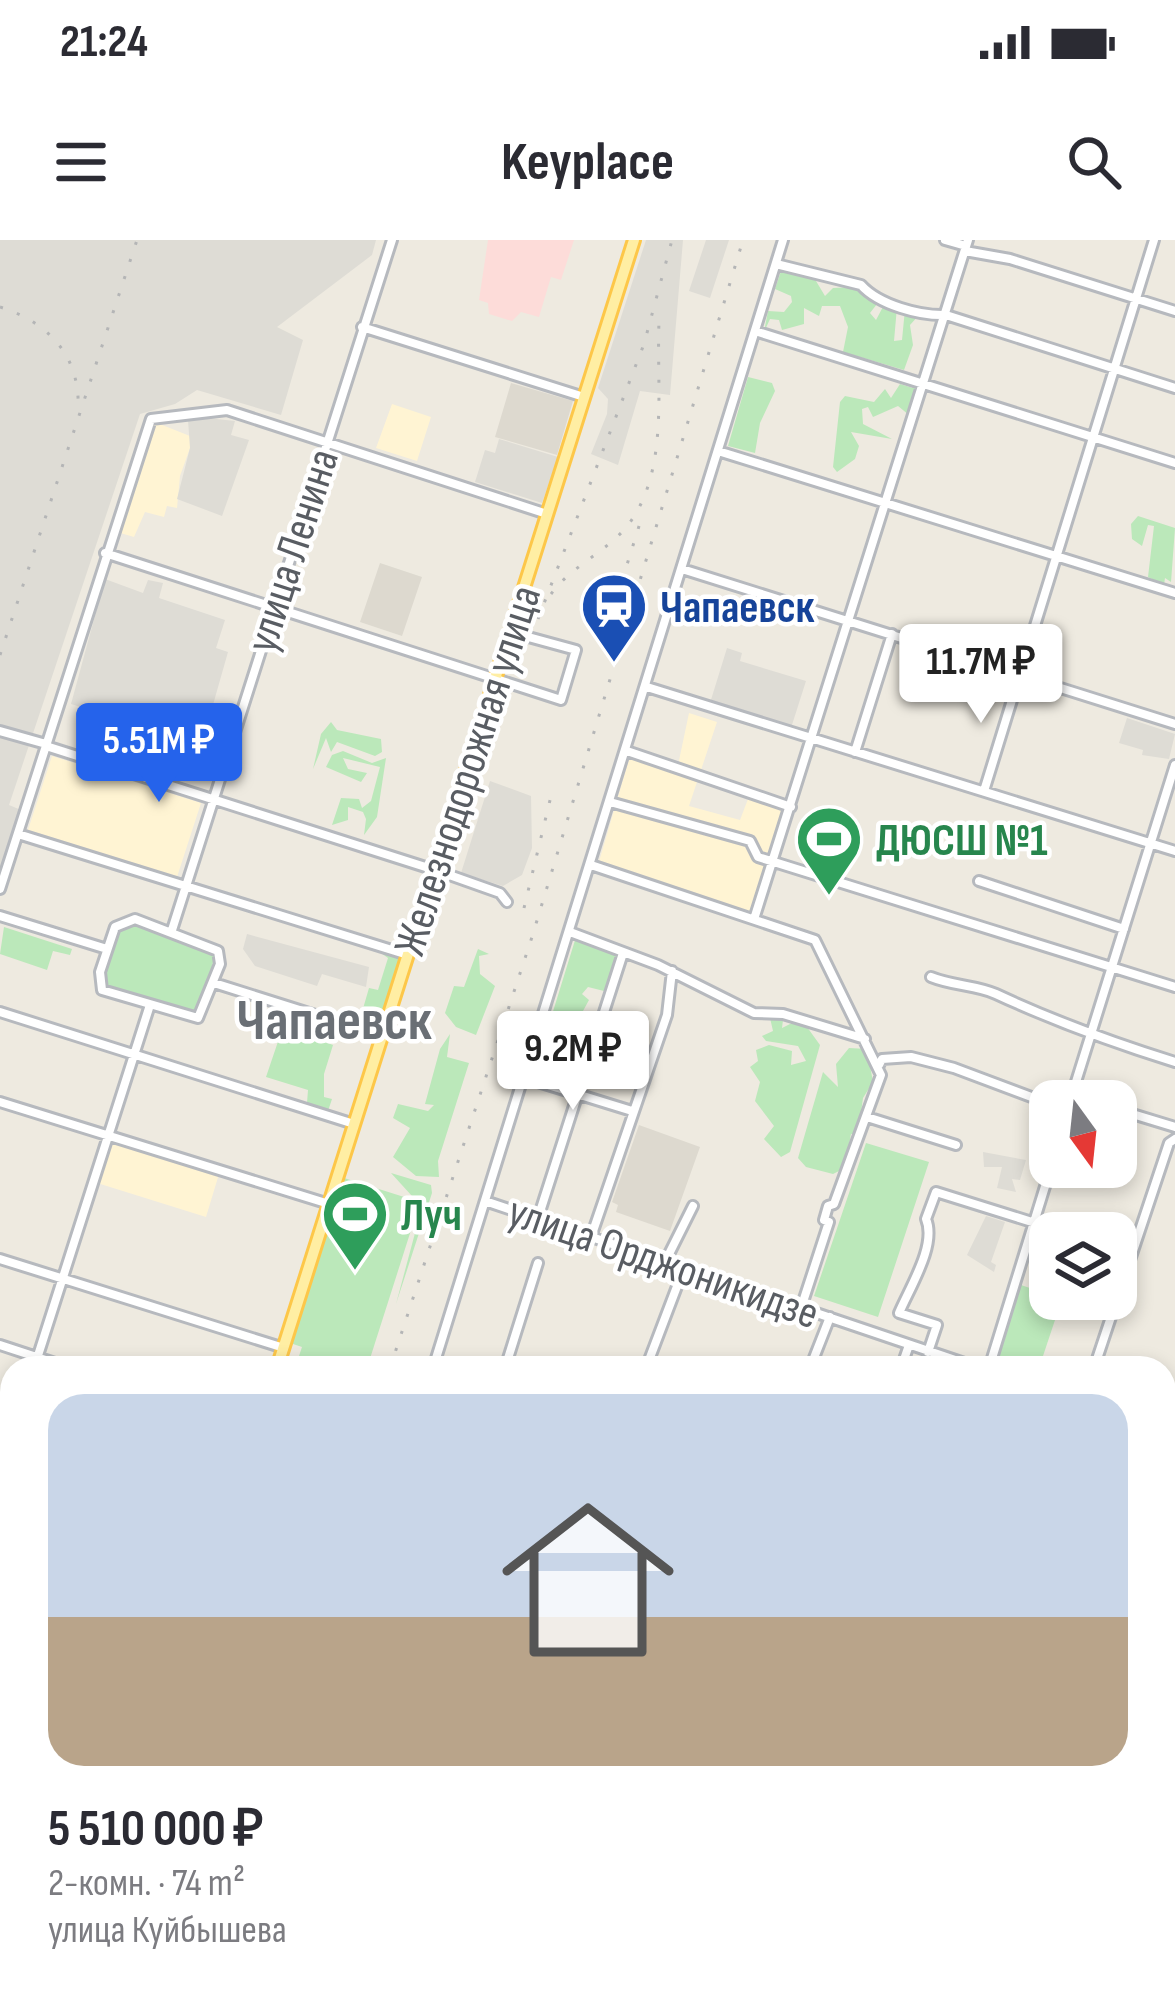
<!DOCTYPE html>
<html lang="ru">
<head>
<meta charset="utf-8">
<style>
  body { margin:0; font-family:"Sofia Sans Condensed",sans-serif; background:#f2f2f3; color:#2b2b33; height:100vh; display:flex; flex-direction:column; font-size:45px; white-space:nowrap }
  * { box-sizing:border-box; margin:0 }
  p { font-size:39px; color:#7c7c81 }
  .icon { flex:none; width:66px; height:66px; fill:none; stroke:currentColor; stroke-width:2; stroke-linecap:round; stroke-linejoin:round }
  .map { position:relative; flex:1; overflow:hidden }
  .side { position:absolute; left:0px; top:1116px; width:1176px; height:660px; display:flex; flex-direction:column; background:#fff; border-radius:36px 36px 0 0; box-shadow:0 6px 18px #0003 }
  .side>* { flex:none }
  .needle { width:78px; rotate:165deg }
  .fabs { position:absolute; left:1029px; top:840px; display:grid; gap:24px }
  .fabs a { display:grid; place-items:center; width:108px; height:108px; border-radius:24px; background:#fff; box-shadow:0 6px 18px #0003; font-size:60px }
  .price { position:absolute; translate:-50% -102px; padding:0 27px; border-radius:12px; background:#fff; color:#222; font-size:39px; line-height:78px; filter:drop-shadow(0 3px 6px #0008) }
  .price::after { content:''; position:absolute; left:50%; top:72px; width:36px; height:27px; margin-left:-18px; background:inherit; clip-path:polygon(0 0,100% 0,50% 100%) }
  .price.on { background:#2563eb; color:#fff }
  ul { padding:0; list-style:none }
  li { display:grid; align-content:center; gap:24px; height:636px; padding:0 48px }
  li span { display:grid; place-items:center; height:372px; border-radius:36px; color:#555 }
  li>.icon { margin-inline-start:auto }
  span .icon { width:216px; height:216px; fill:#fffc; stroke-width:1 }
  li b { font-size:51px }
  .status { display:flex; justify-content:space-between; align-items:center; height:84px; padding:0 60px; background:#fff; direction:ltr }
  .status svg { height:33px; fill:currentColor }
  header { display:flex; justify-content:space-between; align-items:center; height:156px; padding:0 48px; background:#fff; font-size:54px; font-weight:700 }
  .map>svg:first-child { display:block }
  .commercial { fill:#fff4d3 }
  .industrial { fill:#dedcd5 }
  .education { fill:#ddd9cf }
  .medical { fill:#fddcd9 }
  .green { fill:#bbe8ba }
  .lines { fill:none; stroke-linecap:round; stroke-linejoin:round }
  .minor-casing { stroke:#b6b9be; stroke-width:14 }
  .major-casing { stroke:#fdc749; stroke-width:16 }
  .minor { stroke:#fff; stroke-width:8 }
  .major { stroke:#ffeea3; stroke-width:10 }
  .rail { stroke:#b4b5b6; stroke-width:3; stroke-dasharray:3 15; stroke-linecap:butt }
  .labels { text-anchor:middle; stroke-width:9; stroke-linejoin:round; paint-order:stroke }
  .street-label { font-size:45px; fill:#595d63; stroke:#fff }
  .transit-label { font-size:45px; font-weight:bold; fill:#164399; stroke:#fff; text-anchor:start }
  .leisure-label { font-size:45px; font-weight:bold; fill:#27864d; stroke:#fff; text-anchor:start }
  .district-label { font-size:57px; font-weight:bold; fill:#6a6f75; stroke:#fff }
</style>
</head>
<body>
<div class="status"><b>21:24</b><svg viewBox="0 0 49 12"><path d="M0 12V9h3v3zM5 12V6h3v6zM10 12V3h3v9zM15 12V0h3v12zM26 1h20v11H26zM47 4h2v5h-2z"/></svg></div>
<header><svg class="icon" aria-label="menu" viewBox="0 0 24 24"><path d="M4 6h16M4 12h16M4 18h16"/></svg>Keyplace<svg class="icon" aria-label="search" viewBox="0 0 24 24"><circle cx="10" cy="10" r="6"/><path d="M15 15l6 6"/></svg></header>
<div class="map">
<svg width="1175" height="1776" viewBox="0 0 1175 1776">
  <rect width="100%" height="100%" fill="#eeeae0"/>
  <path class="commercial" d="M392,164L431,177L417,221L376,208Z
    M152,181L190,196V208L180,236L177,268L167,266L164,277L145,272L134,297L117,292Z
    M689,473L717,482L689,566L740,580L748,559L786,567L753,674L598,625L630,516L677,530Z
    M52,516L201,563L177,637L28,590Z
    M107,899L219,934L206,977L94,942Z"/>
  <path class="industrial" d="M0,0H376L372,15L277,87L303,100L281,175L197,150L175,164L140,174L9,565L21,570L0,631Z
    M646,0H683L670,155L640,151L618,225L591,214L607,174L608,159L598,148Z
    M706,0H729L710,58L689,51Z
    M198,177L235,181L231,195L249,200L222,276L177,259L190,208L188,180Z
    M499,199L558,217L542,263L475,242L485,210L495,213Z
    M105,339L143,353L148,340L163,343L159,358L225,380L216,408L228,412L199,514L162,502L157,515L126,505L132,483L71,464Z
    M727,408L742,413L740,421L806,441L791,488L710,463Z
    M1127,478L1175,494L1169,519L1142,515L1143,510L1119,503Z
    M490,541L531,556L532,608L522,635L503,646L461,633Z
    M247,694L369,727L366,747L322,734L317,746L255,726L243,709Z
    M983,912L1026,920L1020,940L1012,939L1016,952L997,948L1002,927H984Z
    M986,976L1005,982L991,1022L996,1025L994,1032L967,1015Z"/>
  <path class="education" d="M511,143L573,161L557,215L495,197Z
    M380,323L422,337L402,396L360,382Z
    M639,885L700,907L670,991L616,972L618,965L612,962Z"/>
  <path class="medical" d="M488,0H574L561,40L551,37L539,77L521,72L512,81L489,74L488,63L479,60Z"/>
  <path class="green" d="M782,28L813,36L825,56L833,48L854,47L877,64L870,73L876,80L885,63L897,67L894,101L902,100L905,69L919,75L910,85L913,105L904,130L843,112L848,87L840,66H822L819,76L804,68V84L782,90L779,80L770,79L764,92L768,71L784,72L792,62L791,56L775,49Z
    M748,137L772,143L775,151L760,183L755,213L728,206Z
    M905,142L919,146L909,175L898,166L873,177L868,167L862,169L863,184L892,199L851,192L859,206L855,219L837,232L833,227L840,162L845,156L874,162L885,149L891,158L900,144L913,148Z
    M1138,276L1175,288L1171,342L1165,338L1164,345L1148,337L1154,286L1148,285L1142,306L1132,299L1131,284Z
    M331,482L337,490L381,499L382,512L375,516L337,502L331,512L326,498L313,529L321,494Z
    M343,511L372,523L386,518L377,577L364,595L366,579L363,572L348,567V580L332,585L341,558L359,559L362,568L371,561L380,527L343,518L348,529L367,533L361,542L326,527L332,515Z
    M135,682L215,714L202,769L195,774L104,748L101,738L116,689Z
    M4,687L72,709L70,715L53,711L47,730L0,714Z
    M576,697L619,716L604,751L588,747L582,754L589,760L577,782L593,792L580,835L564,834L565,844L534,833Z
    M478,709L489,714L479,716L480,734L495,746L476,795L456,787L445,773L454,746L464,747Z
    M381,713L400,719L381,780L362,772L369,748L378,750L388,718Z
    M287,775L322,785L317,799L333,805L324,834V857L332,859L328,871L307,863L308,850L266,837Z
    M770,778L783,780L782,788L794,782L807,787L820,805L790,912L781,917L764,899L774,886L755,861L760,842L750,827L758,821L756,810L769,805L792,811L791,825L806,821L798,806L766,801L762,796L773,791Z
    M450,794L447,817L469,823L438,921L439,937L416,936L393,917L410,888L393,878L398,864L428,871L434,865L425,864L440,809Z
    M849,808L867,809L873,842L863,858L858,895L851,894L845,928L833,934L806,927L798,918L823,832L838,847L836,824Z
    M866,903L929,922L878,1077L814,1056Z
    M391,933L431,945L432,953L396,1064L422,967Z
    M344,938L420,962L367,1128H295L302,1107L290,1103Z
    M1021,1045L1062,1059L1039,1128L995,1123Z
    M0,1367L12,1369V1609L0,1608Z"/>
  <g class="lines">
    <g class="minor-casing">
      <path id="minor" d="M945,0L966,6
        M965,11L1010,19L1175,71
        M776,24L861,45C879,65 920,76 946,75L1175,148
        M362,87L584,157
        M755,91L1175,223
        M718,211L1175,353
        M105,313L561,460L576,410L510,392
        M682,329L1175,484
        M647,447L1175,611
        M0,491L46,504
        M46,506L438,631L500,653L507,662
        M627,511L791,567
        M855,512L892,394
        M984,551L1154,0
        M610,562L750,601L758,617L1175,747
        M18,594L408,715
        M591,625L815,700L881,835L834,964L828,966L824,980L829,982L801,1068
        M979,641L1124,689
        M0,649L151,179L227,170L547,274
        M0,676L107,709
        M755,676L968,0
        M135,679L218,711L220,724L198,778L102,750L100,732L115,687Z
        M172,690L392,0
        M570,692L658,725L754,773L783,774L865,799
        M931,737C953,746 976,745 996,754C1054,781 1114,803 1175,822
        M214,743L382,796
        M0,772L354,884
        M879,825L882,819L911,817L954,828L1050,864
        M525,838L632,871
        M1072,854L1094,861
        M1070,861L1175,525
        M0,862L329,964
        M1116,869L1175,887
        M867,877L956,905
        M485,961L979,1128
        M538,978L623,713
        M591,997L667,775L672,731
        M1116,1009L1132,1014
        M0,1019L284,1108
        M665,1022L693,966
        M0,1105L70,1128
        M928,1112L937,1085L899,1073C910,1047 937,1005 926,979L936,952L1067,993
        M34,1128L149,768
        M433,1128L783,0
        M505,1128L538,1023
        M646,1128L684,1028
        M810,1128L830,1077
        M901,1128L909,1105
        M989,1128L1051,927
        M1094,1128L1169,903L1175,899
        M1164,1190L1174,1194L1164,1221
        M0,1236L12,1198
        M0,1251L12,1255
        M926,1764L931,1776
        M193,1776L196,1764
        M205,1776L208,1764
        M282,1776L284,1764
        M346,1776L347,1764
        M428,1776L429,1764
        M509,1776L513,1764
        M579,1776L581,1764
        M615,1776H624
        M674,1776L690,1767L708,1776"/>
    </g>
    <g class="major-casing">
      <path id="major" d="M277,1128L634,0
        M72,1776L76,1764"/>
    </g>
    <use href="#minor" class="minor"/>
    <use href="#major" class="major"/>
    <path class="rail" d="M0,67C50,83 81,117 78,171
      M551,354C570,328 600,315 622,292C671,239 656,148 659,82
      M538,379L644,104L672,0
      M606,392L640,283
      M0,415L137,0
      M524,668L551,556
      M390,1128L532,697L743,0
      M184,1776L188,1764"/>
  </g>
  <defs>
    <g id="station-pin" transform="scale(3.45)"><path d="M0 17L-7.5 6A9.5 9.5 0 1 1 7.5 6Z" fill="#1a4fb4" stroke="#fff"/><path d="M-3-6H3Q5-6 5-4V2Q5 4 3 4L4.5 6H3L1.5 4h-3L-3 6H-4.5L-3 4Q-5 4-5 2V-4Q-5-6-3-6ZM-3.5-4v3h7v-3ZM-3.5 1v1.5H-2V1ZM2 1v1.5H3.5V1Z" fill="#fff"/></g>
    <g id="stadium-pin" transform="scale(3.45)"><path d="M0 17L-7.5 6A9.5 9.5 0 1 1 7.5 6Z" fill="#2e9e5b" stroke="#fff"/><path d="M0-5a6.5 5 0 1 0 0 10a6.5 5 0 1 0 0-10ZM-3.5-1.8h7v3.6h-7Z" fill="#fff"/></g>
  </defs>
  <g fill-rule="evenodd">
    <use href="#station-pin" x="614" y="366"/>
    <use href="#stadium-pin" x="829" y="599"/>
    <use href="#stadium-pin" x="355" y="974"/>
  </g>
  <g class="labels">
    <g class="street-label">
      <text transform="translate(291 310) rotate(-72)" y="16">улица Ленина</text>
      <text transform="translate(466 530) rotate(-72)" y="16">Железнодорожная улица</text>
      <text transform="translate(664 1021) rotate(19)" y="16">улица Орджоникидзе</text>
    </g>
    <g class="transit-label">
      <text x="660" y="382">Чапаевск</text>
    </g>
    <g class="leisure-label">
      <text x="876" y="615">ДЮСШ №1</text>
      <text x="401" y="990">Луч</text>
    </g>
    <g class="district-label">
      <text x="334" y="799">Чапаевск</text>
    </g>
  </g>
</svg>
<div class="fabs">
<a><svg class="needle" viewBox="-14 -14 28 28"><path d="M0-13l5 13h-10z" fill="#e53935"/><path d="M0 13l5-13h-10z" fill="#7c7c81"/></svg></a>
<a><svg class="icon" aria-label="layers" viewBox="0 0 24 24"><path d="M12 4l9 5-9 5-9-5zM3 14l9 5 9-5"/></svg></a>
</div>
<b class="price" style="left:981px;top:486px">11.7M ₽</b>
<b class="price on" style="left:159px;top:565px">5.51M ₽</b>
<b class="price" style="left:573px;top:873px">9.2M ₽</b>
<section class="side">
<ul>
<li><span style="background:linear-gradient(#c9d6e8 60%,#b9a48a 0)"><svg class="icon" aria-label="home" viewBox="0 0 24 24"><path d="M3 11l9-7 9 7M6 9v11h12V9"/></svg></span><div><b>5 510 000 ₽</b><p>2-комн. · 74 m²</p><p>улица Куйбышева</p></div></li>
</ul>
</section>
</div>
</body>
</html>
